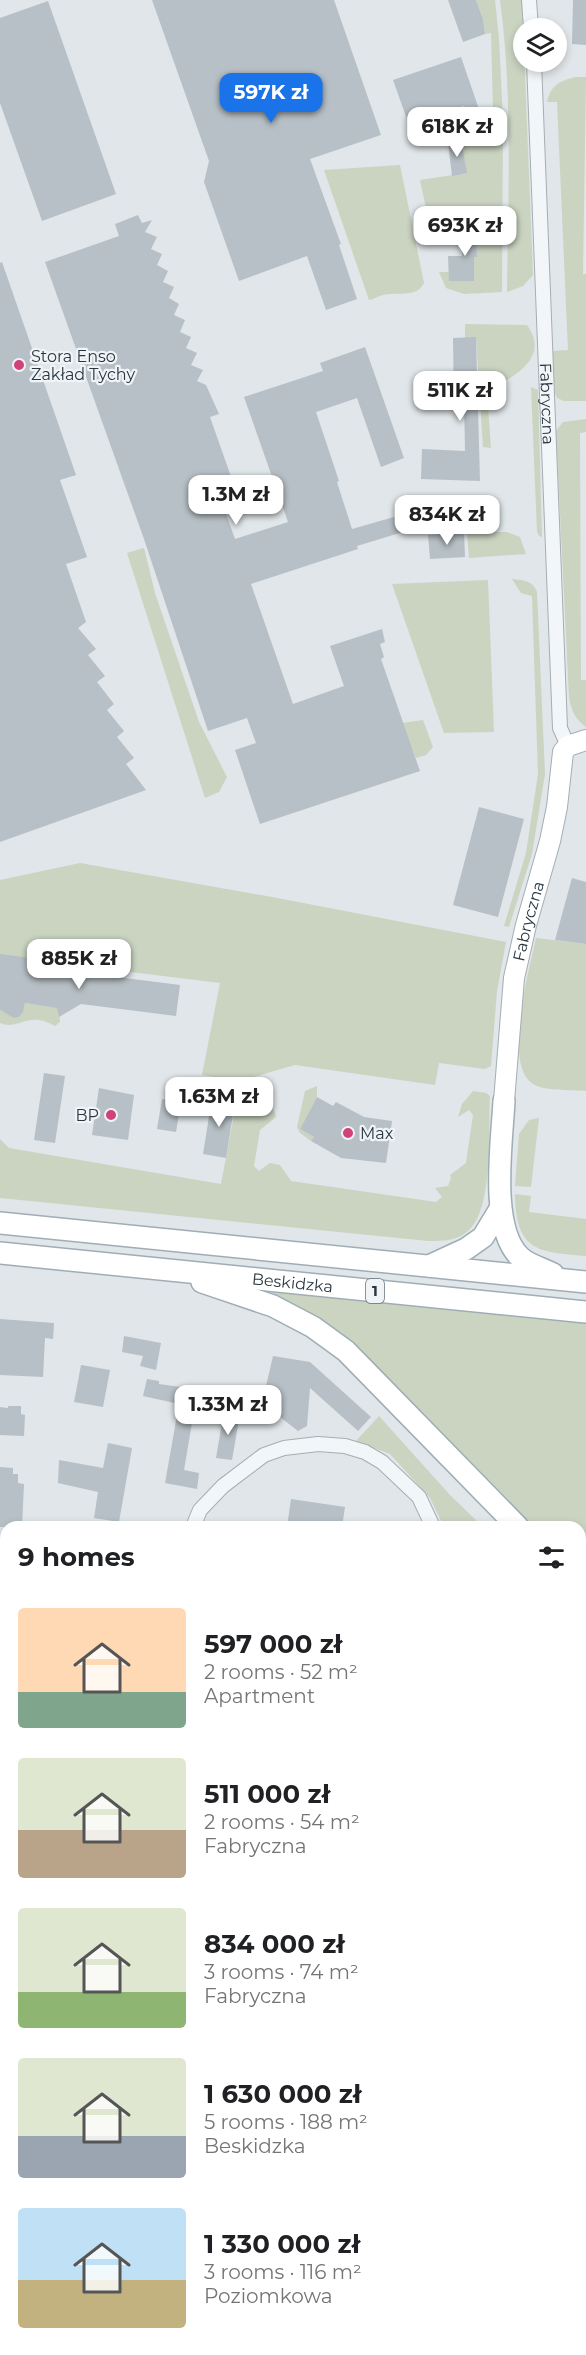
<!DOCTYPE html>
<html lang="en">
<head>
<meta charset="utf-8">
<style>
  body { margin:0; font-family:Montserrat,sans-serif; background:#f2f2f2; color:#202124; height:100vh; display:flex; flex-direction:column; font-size:22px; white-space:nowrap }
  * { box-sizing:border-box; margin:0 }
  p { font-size:20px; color:#757577 }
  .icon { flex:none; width:33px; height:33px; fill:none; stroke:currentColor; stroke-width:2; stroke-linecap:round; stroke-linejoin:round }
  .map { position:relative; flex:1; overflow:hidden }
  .details { position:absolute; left:0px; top:1521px; width:586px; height:834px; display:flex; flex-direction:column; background:#fff; border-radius:18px 18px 0 0; box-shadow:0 3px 9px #0003 }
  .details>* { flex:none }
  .buttons { position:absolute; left:513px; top:18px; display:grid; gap:12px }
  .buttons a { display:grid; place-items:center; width:54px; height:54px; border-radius:50%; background:#fff; box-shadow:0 3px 9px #0003; font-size:30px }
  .price { position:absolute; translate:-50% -51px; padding:0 14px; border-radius:12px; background:#fff; color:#222; font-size:20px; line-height:39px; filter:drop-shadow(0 2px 3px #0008) }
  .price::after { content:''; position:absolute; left:50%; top:36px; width:18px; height:14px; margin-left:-9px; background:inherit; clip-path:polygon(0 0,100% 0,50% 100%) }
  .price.selected { background:#1a73e8; color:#fff }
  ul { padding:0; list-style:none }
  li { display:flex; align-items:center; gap:18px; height:150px; padding:0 18px }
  li span { display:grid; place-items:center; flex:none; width:168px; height:120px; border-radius:6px; color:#555 }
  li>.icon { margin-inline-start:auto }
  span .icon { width:72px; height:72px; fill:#fffc; stroke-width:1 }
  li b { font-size:26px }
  h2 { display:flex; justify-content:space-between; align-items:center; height:72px; padding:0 18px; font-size:26px }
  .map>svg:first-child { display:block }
  .green { fill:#cad4c1 }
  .building { fill:#b7c0c6 }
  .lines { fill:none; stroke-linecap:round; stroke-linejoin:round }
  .street-casing { stroke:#a5aeb3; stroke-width:16 }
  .secondary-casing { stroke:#a5aeb3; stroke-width:22 }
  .primary-casing { stroke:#9fadb5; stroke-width:24 }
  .street { stroke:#f3f6f8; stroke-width:14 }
  .secondary { stroke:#fff; stroke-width:20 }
  .primary { stroke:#fff; stroke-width:21 }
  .poi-dot { fill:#d14378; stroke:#f0f4f7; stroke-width:2 }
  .labels { text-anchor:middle; stroke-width:4.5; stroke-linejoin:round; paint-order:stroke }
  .shield { fill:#f0f4f7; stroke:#647078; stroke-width:1.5 }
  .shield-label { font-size:15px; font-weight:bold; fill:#283741 }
  .poi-label { font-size:16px; fill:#283741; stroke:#f0f4f7; text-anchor:start }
  .street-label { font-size:16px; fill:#283741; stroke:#f0f4f7 }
</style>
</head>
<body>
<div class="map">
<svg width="586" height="2355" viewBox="0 0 586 2355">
  <rect width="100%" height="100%" fill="#e0e6e9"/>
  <path class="green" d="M476,0H495L499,38L503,119L502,292L464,294L446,288L439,272H449V281H474V257L477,256L476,225L429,222L420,180L466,173L461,140L483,136L482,117L493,111L491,33L485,34L483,19Z
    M500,0H522L533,275L523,286L507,292C508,195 513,97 500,0Z
    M576,77H586L583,274H586V401H564L557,398L555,393L552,351L568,350L557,102H547C551,85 559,81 576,77Z
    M400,165L424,283C416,299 398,291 383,295C379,296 374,299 369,300L324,170Z
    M465,324L527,325C551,359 513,376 487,392L491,448L483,447L476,338H465Z
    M531,387L538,390L542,537L539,536L537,531Z
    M586,419V432L580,433L581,680H586V727C575,719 571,710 569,697L556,431L563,422Z
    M507,532L520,537L526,554L469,558L467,532Z
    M144,548L155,593L199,722L227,777L219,792L205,798L127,553Z
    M512,579C524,580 533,581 537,592L545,774L532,854L509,927L504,926L526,853L538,774L532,596L521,593Z
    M488,580L494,732L444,733L392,584Z
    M423,720L433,747L426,755L416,758L402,723Z
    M80,863L272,897L506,942L497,991L491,1066L485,1069L439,1063L435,1085L295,1065L239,1081L202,1075L220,983L0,956V880Z
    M536,938L586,944V1091C573,1090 546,1091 535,1085C501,1069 530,967 536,938Z
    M25,1003L59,1008L60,1022L55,1026C27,1010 20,1031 0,1023V1010L16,1018L23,1011Z
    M317,1086V1097L300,1129L314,1137L311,1141L300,1133L297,1127L305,1091Z
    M473,1091L486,1093L490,1096C488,1130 494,1209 468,1231C457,1241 443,1241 428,1241L0,1198V1139L9,1148L221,1184L237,1099C252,1101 274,1099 276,1117L260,1130L254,1166L259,1171L270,1163L280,1165L291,1181L436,1202L442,1197L435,1188L448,1186L451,1178L450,1175L466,1163L473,1115L469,1110L458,1117L462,1104Z
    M539,1118L531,1187L515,1186L519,1134L529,1120Z
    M515,1194L531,1196L529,1212L586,1219V1256C537,1252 516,1251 515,1194Z
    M276,1290L586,1322V1570L581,1566L580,1527H531L274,1297L273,1291Z
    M379,1416L450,1495L483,1527H444L430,1498L390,1454L356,1441Z
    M580,1611L586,1613V1712L581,1723Z
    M586,1929V2111L580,2110V1932Z
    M581,2288L583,2289L586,2297V2355H565L529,2349H580Z
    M322,2349H488L487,2355H322Z"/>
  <path class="building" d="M152,0H334L381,135L310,159L341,244L339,245L357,299L326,310L307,256L239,281L204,182L209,161Z
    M448,0H476L483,19L485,34L463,42Z
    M573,0H586V45L572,44Z
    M48,1L116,194L42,221L0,103V18Z
    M461,57L482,118L483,136L466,137L464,106L409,125L393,80Z
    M461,140L467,173L452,176L448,142Z
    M138,215L142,223L152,220L145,232L157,237L151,249L162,254L157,265L168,271L163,282L174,287L169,298L179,304L174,315L185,320L180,332L191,337L186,348L197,353L191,365L203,370L197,381L206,385L219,414L210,417L241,505L225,511L235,539L288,522L244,397L323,371L320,363L365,347L404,458L381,467L357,398L316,412L339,481L337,482L352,529L401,515L406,531L357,546L358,549L251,584L293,704L344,686L330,646L382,629L385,642L380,644L384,657L381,659L420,771L260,824L235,750L256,743L247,718L208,731L144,539L45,262L119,236L115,224Z
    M476,224L477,257H474V281H449L448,256H462V225Z
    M2,262L76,475L60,480L87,557L66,564L86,622L78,628L96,649L88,655L105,676L97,682L114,704L107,710L124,731L117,737L134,758L126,764L146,790L0,842V263Z
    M476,337L480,481L421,479L422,449L465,451L464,398L454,399L453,338Z
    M456,506H484V523L457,524Z
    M464,532L465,557L430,559L428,535Z
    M479,807L524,819L498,917L453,905Z
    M572,878L586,882V944L555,940Z
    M0,954L31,958L30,966L180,985L176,1016L81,1004L59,1017L57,1008L25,1003L23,1012L19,1017L14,1018L0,1010Z
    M44,1073L65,1076L55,1143L34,1140Z
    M99,1088L134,1095L128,1140L92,1135Z
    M317,1097L333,1106L336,1102L364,1117L392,1121L386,1163L341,1158L311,1141L314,1137L300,1129Z
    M212,1098L235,1102L226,1158L203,1154Z
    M162,1099L181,1102L176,1132L157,1129Z
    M0,1319L54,1323L53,1339L45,1338L43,1377L0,1375Z
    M124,1336L161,1343L156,1370L140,1366L143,1356L122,1352Z
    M273,1356L310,1362L371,1417L358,1431L310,1388L307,1426L298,1431L262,1403Z
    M81,1365L110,1370L103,1407L74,1402Z
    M147,1379L159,1381V1384L231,1394L228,1410L195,1405L184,1470L199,1473L197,1489L165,1483L179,1404L143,1396Z
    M8,1406H21V1414L25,1415L24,1436L0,1435V1407L8,1408Z
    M224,1411L240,1414L232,1460L216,1458Z
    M108,1443L132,1448L119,1522L94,1518L98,1492L58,1483L59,1460L103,1468Z
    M0,1467L13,1468V1474H18V1483L24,1484L22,1527H0Z
    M291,1499L345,1507L342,1527H287Z"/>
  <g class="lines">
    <g class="street-casing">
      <g id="street">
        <path d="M529,0L531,28"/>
        <path id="s1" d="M534,62L560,728L568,746"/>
        <path d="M193,1527L200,1510L223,1486L264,1455L284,1448L318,1444L345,1446L365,1452L382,1462L419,1497L433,1527"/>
        <path d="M0,1878L6,1879"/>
        <path d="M580,1920L586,1917"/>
        <path d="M0,2306L6,2310"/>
        <path d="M59,2349L68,2355"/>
        <path d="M312,2355L313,2349"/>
      </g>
    </g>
    <g class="secondary-casing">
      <g id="secondary">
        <path id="s2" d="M504,1101L514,978L526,925L550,841L557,807L563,752L568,746L586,740"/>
      </g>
    </g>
    <g class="primary-casing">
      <g id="primary">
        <path d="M504,1101C502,1141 489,1228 520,1257C528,1265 544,1269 553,1274"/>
        <path d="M0,1223L586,1282"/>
        <path id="s3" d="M0,1253L586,1312"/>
        <path d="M429,1266L466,1249L483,1237L500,1209"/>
        <path d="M202,1282L273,1306L313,1327L346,1351L518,1527"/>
        <path d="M580,1576L586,1580"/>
      </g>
    </g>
    <use href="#street" class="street"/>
    <use href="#secondary" class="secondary"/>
    <use href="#primary" class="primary"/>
  </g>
  <g class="poi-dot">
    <circle cx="19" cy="365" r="6"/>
    <circle cx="111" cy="1115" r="6"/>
    <circle cx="348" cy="1133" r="6"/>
  </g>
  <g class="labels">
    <rect class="shield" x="366" y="1279" width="18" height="24" rx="4.5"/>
    <g class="shield-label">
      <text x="375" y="1296">1</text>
    </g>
    <g class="poi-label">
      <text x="31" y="362">Stora Enso<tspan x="31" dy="18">Zakład Tychy</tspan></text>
      <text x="99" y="1121" text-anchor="end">BP</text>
      <text x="360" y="1139">Max</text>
    </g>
    <g class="street-label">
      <text dy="6" stroke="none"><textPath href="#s1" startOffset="342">Fabryczna</textPath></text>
      <text dy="6" stroke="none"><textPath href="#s2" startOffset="182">Fabryczna</textPath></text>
      <text dy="6" stroke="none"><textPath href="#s3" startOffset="294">Beskidzka</textPath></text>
    </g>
  </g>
</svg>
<div class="buttons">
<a><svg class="icon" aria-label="layers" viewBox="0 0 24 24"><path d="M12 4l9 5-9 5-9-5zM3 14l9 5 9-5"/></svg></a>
</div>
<b class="price selected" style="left:271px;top:124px">597K zł</b>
<b class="price" style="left:457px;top:158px">618K zł</b>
<b class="price" style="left:465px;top:257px">693K zł</b>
<b class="price" style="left:460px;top:422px">511K zł</b>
<b class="price" style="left:236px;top:526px">1.3M zł</b>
<b class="price" style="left:447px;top:546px">834K zł</b>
<b class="price" style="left:79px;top:990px">885K zł</b>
<b class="price" style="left:219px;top:1128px">1.63M zł</b>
<b class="price" style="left:228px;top:1436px">1.33M zł</b>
<section class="details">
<h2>9 homes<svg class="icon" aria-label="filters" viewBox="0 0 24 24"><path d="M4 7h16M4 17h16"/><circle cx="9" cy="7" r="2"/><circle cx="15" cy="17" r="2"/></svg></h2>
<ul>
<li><span style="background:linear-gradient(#ffd9b3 70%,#7fa58c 0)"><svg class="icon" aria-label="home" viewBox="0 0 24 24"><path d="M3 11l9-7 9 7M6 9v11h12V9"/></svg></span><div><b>597 000 zł</b><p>2 rooms · 52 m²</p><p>Apartment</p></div></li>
<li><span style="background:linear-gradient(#dfe7d0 60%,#b9a48a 0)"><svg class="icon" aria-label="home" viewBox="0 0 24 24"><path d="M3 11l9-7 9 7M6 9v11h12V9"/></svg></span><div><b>511 000 zł</b><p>2 rooms · 54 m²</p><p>Fabryczna</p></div></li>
<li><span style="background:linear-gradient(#dfe7d0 70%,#8fb573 0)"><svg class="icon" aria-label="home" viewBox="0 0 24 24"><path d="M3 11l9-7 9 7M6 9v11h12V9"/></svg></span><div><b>834 000 zł</b><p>3 rooms · 74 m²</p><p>Fabryczna</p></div></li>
<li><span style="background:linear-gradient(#dfe7d0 65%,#9aa5b1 0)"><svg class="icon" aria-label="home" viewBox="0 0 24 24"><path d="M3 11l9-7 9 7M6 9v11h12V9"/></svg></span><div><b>1 630 000 zł</b><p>5 rooms · 188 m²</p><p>Beskidzka</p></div></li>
<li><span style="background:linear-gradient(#bfe0f5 60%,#c2b280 0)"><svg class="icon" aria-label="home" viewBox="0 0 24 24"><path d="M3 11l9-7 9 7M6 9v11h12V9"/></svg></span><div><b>1 330 000 zł</b><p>3 rooms · 116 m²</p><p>Poziomkowa</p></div></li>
</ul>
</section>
</div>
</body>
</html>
